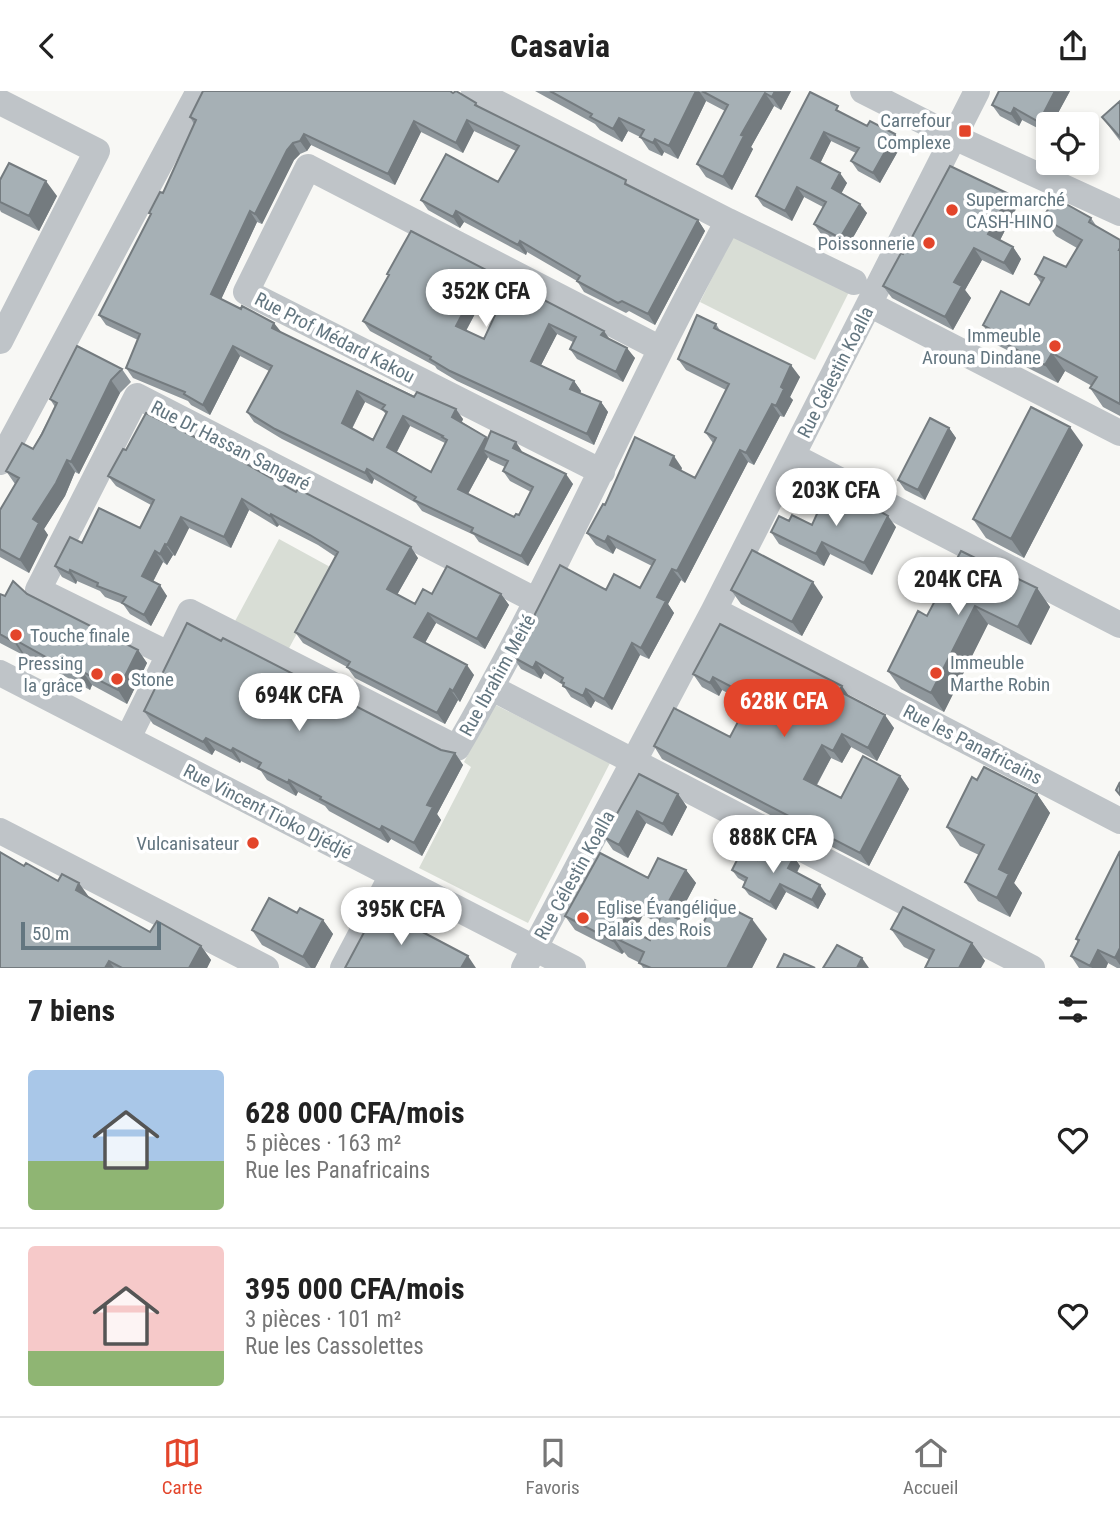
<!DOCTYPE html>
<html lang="fr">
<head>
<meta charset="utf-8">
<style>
  body { margin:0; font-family:"Roboto Condensed",sans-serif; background:#f6f6f6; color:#222; height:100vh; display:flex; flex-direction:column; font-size:26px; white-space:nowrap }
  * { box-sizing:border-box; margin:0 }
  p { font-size:23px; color:#767676 }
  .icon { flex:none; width:38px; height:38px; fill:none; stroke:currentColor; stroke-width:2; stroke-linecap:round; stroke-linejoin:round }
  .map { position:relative; height:877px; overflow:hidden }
  .side { display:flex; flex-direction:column; background:#fff; flex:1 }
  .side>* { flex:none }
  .controls { position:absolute; left:1036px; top:21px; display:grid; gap:14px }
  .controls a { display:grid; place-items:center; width:63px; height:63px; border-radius:7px; background:#fff; box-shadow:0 4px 10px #0003; font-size:35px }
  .scale { position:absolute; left:21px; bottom:18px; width:140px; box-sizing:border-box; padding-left:7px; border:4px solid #637680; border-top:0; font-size:19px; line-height:24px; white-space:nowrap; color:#637680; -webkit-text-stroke:5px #fff; paint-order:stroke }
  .price { position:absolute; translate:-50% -60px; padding:0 16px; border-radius:24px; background:#fff; color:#222; font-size:23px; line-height:46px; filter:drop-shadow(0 2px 4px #0008) }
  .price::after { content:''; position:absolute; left:50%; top:42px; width:21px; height:16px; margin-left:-10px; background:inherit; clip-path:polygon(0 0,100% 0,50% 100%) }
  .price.active { background:#e3452b; color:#fff }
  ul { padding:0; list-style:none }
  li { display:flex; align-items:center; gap:21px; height:175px; padding:0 28px }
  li+li { border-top:2px solid #e0e0e0 }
  li span { display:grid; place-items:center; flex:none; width:196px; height:140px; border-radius:7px; color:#555 }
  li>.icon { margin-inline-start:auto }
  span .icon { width:84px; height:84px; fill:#fffc; stroke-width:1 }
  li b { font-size:30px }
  h2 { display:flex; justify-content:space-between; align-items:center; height:84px; padding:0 28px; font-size:30px }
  header { display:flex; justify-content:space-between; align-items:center; height:91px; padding:0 28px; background:#fff; font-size:32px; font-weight:700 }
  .menu { display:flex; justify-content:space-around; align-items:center; height:98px; border-top:2px solid #e0e0e0; background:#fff; font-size:19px; color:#767676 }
  .menu a { display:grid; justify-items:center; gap:4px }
  .menu .active { color:#e3452b }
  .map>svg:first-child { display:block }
  .green { fill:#d8ddd5 }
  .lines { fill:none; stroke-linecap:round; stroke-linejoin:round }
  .minor { stroke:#bfc4c8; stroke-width:26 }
  .wall { fill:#8f979c; fill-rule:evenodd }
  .shaded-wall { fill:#747b7f }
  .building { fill:#a6b0b5; stroke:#747b7f; stroke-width:2; fill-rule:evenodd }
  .poi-dot { fill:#e3452b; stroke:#fff; stroke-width:2.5 }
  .labels { text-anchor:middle; stroke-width:7; stroke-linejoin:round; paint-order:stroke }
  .poi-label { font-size:19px; fill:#637680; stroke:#fff; text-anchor:end }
  .street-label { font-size:19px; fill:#637680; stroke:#fff }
</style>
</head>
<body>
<header><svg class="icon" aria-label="back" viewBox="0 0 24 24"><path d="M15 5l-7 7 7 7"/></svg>Casavia<svg class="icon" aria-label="share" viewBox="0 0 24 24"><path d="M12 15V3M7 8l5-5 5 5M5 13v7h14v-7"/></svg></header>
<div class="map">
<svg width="1120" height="877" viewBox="0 0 1120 877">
  <rect width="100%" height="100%" fill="#f8f8f5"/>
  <path class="green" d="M734,143L849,201L815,269L700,211Z
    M279,448L332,477L287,561L234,532Z
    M494,613L610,672L528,832L419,777L471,676L464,671Z"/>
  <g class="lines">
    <path class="minor" d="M474,0L728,130L854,191
      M863,0L954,46L1120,122
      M0,11L97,60L0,250
      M869,213L1120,342
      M793,365L1120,534
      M0,371L199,0
      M602,381L246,201L308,76L661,258
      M714,519L1120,730
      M168,563L38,499L137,305L537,510
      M0,582L573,877
      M492,597L1032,877
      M128,647L190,521L457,657C532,528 594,392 661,258C682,215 705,173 728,130
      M0,740L266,877
      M343,877L392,784
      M524,877L714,519L977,0"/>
  </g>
  <path class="wall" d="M535,0H791L781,19L774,15L751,56L753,58L732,99L706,86L697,73L725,20L706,10L678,68L664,61L662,65L649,59L640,46L628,40L622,51L600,39L595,33Z
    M999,0H1070L1052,33H1048L1047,42L1022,29L1019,35L1000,25L992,14Z
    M1120,10V50L1102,26Z
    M476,12L479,16L698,129L705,140L655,234L629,220L626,222L584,201L577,190L527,161L526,164L464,131L460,137L428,119L421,109L498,91L516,60L474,40L463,62L421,41L395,94L311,54L307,60L300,63L294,69L262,133L257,131L221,208L280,241L463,328L462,331L486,346L488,348L523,362L573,393L528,475L479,451L474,444L422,420L416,412L374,388L372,393L282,348L254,331L247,321L269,280L240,265L210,324L191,314L188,310L133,287L126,277L138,249L106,234L99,224L151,124L149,122L163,102L194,33L190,26ZM365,311L383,320L386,323L373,349L352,338ZM410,335L445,352L431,381L397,361ZM488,366L490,369L505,376L503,380L510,390L531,401L519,424L514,426L468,403Z
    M843,23L902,53L880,92L858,80L851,70L856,62L831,50L820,72L847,92L841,102L867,122L847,157L821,143L814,133L823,116L804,106L792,130L763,115L756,105Z
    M0,89L57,105L39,140L1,121L0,119Z
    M1009,103L1017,116L1000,149L1013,156L1021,168L1013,184L982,169L965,199L971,207L953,239L892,207L883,195L903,163Z
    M1064,116L1091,127L1097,136L1120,149V325L1103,316L1090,297L1092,295L1065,280L1058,292L1020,273L1013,262L995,253L983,234L1029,214L1041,192L1035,183L1066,176L1077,157L1056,145L1043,127Z
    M387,183L610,248L635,267L623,291L577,268L570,258L573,251L557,243L541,274L574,290L581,300L580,302L601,311L608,321L594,354L457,290L437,278L435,275L370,240L363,230L389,185ZM477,219L494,227L484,248L466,240Z
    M716,233L721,241L800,286L790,306L793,309L784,326L780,325L754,374L748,371L685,492L681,489L668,513L674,522L649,568L640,564L612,619L595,610L591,617L571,606L563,594L544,582L541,588L521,578L513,566L606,499L640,497L652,475L616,457L613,463L596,454L587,442L605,414L682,377L681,380L695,387L713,352L705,341L726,299L686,279L678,268Z
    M122,278L131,291L120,302L79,383L75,381L65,405L44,438L48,444L29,482L0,466V419L15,393L6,380L33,358L55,316L50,308Z
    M949,337L956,347L925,409L905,399L898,389Z
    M1083,354L1024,467L986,447L973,428Z
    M123,358L418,467L397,504L415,513L432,503H501L509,514L485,558L436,532L425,552L474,584L460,611L458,609L445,633L355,587L347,576L303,552L295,541L336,466L318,454L279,434L277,436L249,419L231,457L189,437L175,465L173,464L167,474L163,471L153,491L167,505L151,535L130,523L123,513L105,506L100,500L77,490L76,493L62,486L55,475L82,452L140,437L151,414L116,395L108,385Z
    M789,430L812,434L896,436L872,484L830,463L824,475L779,453L771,441Z
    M1037,497L1050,516L1031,554L988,533L944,621L901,598L888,580L927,525Z
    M731,499L823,506L802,545L741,513Z
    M0,503L5,505L27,503L138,559L147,572L127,613L92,594L90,599L24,563L23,564L0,552Z
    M221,550L441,659L455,662L463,674L437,723L441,729L422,765L391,748L388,752L329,720L325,715L298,701L296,705L267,689L261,680L241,670L240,672L215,659L212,664L153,633L144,620Z
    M693,583L849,605L894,637L877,670L851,656L842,672L831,667L817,694L841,707L900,685L909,698L869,775L662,668L654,655L730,646L748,613L722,599L719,605L702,596Z
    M639,683L678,703L687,716L672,745L646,732L628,767L613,759L604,746Z
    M977,689L1037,703L1050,722L1014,792L1022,802L1010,826L978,810L965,791L979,764L960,755L947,736Z
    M1120,760V877H1117L1108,872L1106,877H1079L1071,865L1078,851L1076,848Z
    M773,763L794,766L800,775L797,782L826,803L818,818L786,801L776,819L749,804L743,796L745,791L738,787L732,779Z
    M24,775L89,806L150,841L201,855L211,869L207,877H0Z
    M686,779L696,792L680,822L682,825L680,829L700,838L767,848L752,877H643L640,872L628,866L624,861L622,863L575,839L565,825L648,787ZM643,824L658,832L650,849L634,841Z
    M297,822L323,829L333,843L315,877H306L262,854L252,839Z
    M891,838L972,852L985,870L930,869L904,856Z"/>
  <path class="shaded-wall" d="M696,0H699L706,10L678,68L669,55Z
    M775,0H791L781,19L772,6Z
    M1055,0H1070L1052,33H1048L1047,42L1039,31Z
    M765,2L774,15L751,56L753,58L732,99L723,86L741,44Z
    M1014,17L1022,29L1019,35L1011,23Z
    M619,27L628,40L622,51L613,38Z
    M467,29L474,40L463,62L456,52Z
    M414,30L421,41L395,94L388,83Z
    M824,41L831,50L818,77L811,67Z
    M304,43L311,54L307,60L300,50Z
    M895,43L902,53L880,92L873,82Z
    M655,48L664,61L662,65L653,52Z
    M293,52L300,63L294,69L262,133L255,123L287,59Z
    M840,82L847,92L839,107L832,97Z
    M46,90L57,105L39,140L29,125Z
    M797,96L804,106L792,130L785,120Z
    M1009,103L1017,116L997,155L988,143Z
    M860,113L867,122L847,157L840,147Z
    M250,120L257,131L219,213L211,203Z
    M456,120L464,131L460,137L453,126Z
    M698,129L705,140L655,234L648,223Z
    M520,150L527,161L526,164L518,154Z
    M1013,156L1021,168L1013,184L1004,172Z
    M974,157L982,169L965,199L971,207L953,239L945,226L954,191Z
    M470,208L477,219L463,245L456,235Z
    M274,232L282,242L272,237Z
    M549,233L557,243L538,280L531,270Z
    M604,240L611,250L601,244Z
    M233,255L240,265L210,324L203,314Z
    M627,257L635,267L623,291L616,281Z
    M1052,262L1065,280L1058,292L1045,274Z
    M791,274L800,286L790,306L793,309L784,326L776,315L781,296Z
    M111,289L120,302L79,383L71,371Z
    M574,290L581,300L578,308L570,298Z
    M357,300L365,311L349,343L342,332Z
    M601,311L608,321L594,354L587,343Z
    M772,313L780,325L754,374L746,362Z
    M456,318L463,328L459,336L452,326Z
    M403,325L410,335L394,366L387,356Z
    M1070,336L1083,354L1024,467L1011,448Z
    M949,337L956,347L925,409L918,399Z
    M486,346L494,356L483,359L488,366L465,408L458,398Z
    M516,351L523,362L513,357Z
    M740,359L748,371L685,492L677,480Z
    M674,365L682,377L678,386L670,374Z
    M67,369L75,381L65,405L44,438L48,444L29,482L20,469L33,428Z
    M367,378L374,388L372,393L365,382Z
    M566,383L573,393L528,475L521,465Z
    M242,408L249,419L231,457L224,446Z
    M271,423L279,434L277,436L270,425Z
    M888,425L896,436L872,484L864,472Z
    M181,426L189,437L175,465L167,454Z
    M608,445L616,457L613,463L605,451Z
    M822,451L830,463L824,475L816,463Z
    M165,453L173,464L167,474L160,463Z
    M411,456L418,467L394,509L387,498Z
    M155,460L163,471L150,496L142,485Z
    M672,478L681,489L668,513L674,522L649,568L641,557L657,506Z
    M70,479L77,490L76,493L69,482Z
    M813,491L823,506L802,545L792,531Z
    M160,494L167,505L151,535L144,524Z
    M1037,497L1050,516L1031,554L1018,536Z
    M501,503L509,514L485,558L477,548Z
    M975,515L988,533L944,621L931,602Z
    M428,522L436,532L422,557L414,546Z
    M15,549L24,563L23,564L14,551Z
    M632,552L640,564L612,619L604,608Z
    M138,559L147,572L127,613L118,599Z
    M536,571L544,582L541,588L533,577Z
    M467,574L474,584L460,611L453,600Z
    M83,581L92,594L90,599L80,585Z
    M713,586L722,599L719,605L710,592Z
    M842,595L851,608L839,600Z
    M450,598L458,609L445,633L437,622Z
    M586,598L595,610L591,617L583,605Z
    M885,624L894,637L877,670L868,657Z
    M842,643L851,656L842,672L833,660Z
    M206,647L215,659L212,664L203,651Z
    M822,654L831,667L813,700L804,688Z
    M233,657L241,670L240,672L231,660Z
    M455,662L463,674L437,723L441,729L422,765L414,752L427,714Z
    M900,685L909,698L869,775L860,762Z
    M289,689L298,701L296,705L288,692Z
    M678,703L687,716L672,745L663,733Z
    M1037,703L1050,722L1014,792L1022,802L1010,826L997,807L999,778Z
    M637,720L646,732L628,767L619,754Z
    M382,735L391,748L388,752L380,739Z
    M794,766L800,775L794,786L788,777Z
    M686,779L696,792L680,822L682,825L674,840L664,827L669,810Z
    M79,792L89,806L76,799Z
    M780,793L786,801L776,819L770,811Z
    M820,794L826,803L818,818L812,809Z
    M634,811L643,824L628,853L615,846Z
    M752,828L767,848L752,877H727Z
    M323,829L333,843L315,877H311L303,866Z
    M614,847L624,861L622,863L613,850Z
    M972,852L985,870L981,877H959Z
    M201,855L211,869L207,877H189Z
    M1120,857V874L1115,867Z
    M1098,859L1108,872L1106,877H1092L1090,875Z
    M468,865L476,877H461Z
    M862,867L869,877H857Z
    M109,870L114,877H105Z"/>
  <path class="building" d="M203,0H450L453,2L456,0L476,12L475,14L616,84L626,89L625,93L698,129L648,223L622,210L618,212L577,190L580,185L520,150L518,154L456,120L453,126L421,109L446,63L498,91L519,55L467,29L456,52L414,30L388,83L304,43L300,50L293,52L287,59L255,123L250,120L211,203L241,218L242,215L274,232L272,237L414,306L417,301L456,318L452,326L486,346L458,398L514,426L516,423L519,424L533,396L503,380L508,370L483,359L491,340L516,351L513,357L566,383L521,465L471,441L473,437L414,409L416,406L367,378L365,382L275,338L247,321L272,275L233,255L203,314L184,303L185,301L126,277L140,243L99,224L151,123L149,122L160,101L163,102L196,29L190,26ZM357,300L385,314L382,318L387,321L373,349L342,332ZM403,325L443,345L442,346L447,349L431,381L387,356Z
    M550,0H696L669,55L655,48L653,52L640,46L644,39L619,27L613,38L590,26L592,23Z
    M702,0H775L772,6L765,2L741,44L744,45L723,86L697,73L728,14Z
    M999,0H1055L1039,31L1014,17L1011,23L992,14Z
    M810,1L838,15L836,19L867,35L870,30L895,43L873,82L851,70L859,57L824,41L811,67L840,82L832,97L860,113L840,147L814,133L826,111L797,96L785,120L756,105Z
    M1120,10V46L1102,26Z
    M9,72L46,90L29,125L0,111V89Z
    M950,75L1009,103L988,143L1013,156L1004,172L974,157L954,191L962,195L945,226L883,195L901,162L903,163Z
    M1053,110L1064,116L1066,113L1091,127L1089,131L1120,149V157L1119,159H1120V313L1090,297L1097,286L1052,262L1045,274L1008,254L1010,249L983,234L1001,200L1029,214L1044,187L1035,183L1044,166L1066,176L1082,149L1043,127Z
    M411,140L604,240L601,244L627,257L616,281L570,258L576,246L549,233L531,270L574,290L570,298L601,311L587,343L450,280L430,268L431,266L363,230L389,184L387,183ZM470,208L496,222L484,248L456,235Z
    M697,224L716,233L714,237L791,274L781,296L784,298L776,315L772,313L746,362L740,359L677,480L672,478L657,506L666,510L641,557L632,552L604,608L586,598L583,605L563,595L564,592L561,591L563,587L536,571L533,577L513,566L560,474L606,499L614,483L640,497L655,469L608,445L605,451L587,442L603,413L605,414L635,346L674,365L670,374L695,387L716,347L705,341L729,293L678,268Z
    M77,255L122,278L111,289L71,371L67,369L56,392L33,428L39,432L20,469L0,458V419L19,387L6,380L22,352L33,358L42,343L57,312L50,308Z
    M1031,316L1070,336L1011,448L973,428Z
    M146,322L225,361L296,401L298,398L411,456L387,498L415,513L423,498L432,503L447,475L501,503L477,548L428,522L414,546L467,574L453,600L450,598L437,622L347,576L350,571L295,541L338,461L310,444L271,423L270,425L242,408L224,446L181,426L167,454L165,453L160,463L155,460L142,485L160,494L144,524L122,512L126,506L97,495L98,492L70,479L69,482L55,475L70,446L82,452L99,417L140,437L154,409L108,385L123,358L126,359Z
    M930,327L949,337L918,399L898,389Z
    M840,403L862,413L863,411L888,425L864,472L822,451L816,463L771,441L779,425L789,430L792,424L812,434L825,405L836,411Z
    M752,459L813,491L792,531L731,499Z
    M961,460L1037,497L1018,536L975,515L931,602L888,580L918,520L927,525Z
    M13,490L27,503L138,559L118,599L83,581L80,585L15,549L14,551L0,543V503L5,505Z
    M187,532L221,550L223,547L441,659L455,662L427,714L433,716L414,752L382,735L380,739L320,708L321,706L289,689L288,692L258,677L261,672L233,657L231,660L206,647L203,651L144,620Z
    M720,533L842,595L839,600L885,624L868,657L842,643L833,660L822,654L804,688L841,707L863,665L900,685L860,762L654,655L674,617L730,646L751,606L713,586L710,592L693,583Z
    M984,676L1037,703L999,778L1009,783L997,807L965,791L984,754L947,736L972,686L977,689Z
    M639,683L678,703L663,733L637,720L619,754L604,746Z
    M1120,691V704L1116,699Z
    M776,757L794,766L788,777L820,794L812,809L780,793L770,811L743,796L747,787L732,779L741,761L757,769L763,758L773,763Z
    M1120,760V857L1115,867L1098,859L1090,875L1071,865L1079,849L1076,848Z
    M0,761L24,775L26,772L58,790L62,783L79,792L76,799L150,841L157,830L201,855L189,877H122L109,870L105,877H0Z
    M600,762L648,787L658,767L686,779L669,810L673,812L667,823L663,821L661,825L634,811L621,834L620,833L613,846H615L613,850L565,825Z
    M269,807L297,822L300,817L323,829L303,866L252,839Z
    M715,809L752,828L727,877H651L639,872L644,861L613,846L620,833L650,849L663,821L700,838Z
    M903,816L972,852L959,877H925L934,859L891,838Z
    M377,817L468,865L461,877H345Z
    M837,854L862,867L857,877H823Z
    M784,863L815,877H777Z"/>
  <g class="poi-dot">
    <rect x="958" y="33" width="14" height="14" rx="3.5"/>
    <circle cx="952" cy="119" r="7"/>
    <circle cx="929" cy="152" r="7"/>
    <circle cx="1055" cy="255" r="7"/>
    <circle cx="16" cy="544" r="7"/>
    <circle cx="936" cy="582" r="7"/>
    <circle cx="97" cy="583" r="7"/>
    <circle cx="117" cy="588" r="7"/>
    <circle cx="253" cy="752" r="7"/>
    <circle cx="583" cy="827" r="7"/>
  </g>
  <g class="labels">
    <g class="poi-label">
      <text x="951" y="36">Carrefour<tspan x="951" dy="22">Complexe</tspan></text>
      <text x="966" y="115" text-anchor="start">Supermarché<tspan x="966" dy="22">CASH-HINO</tspan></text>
      <text x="915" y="159">Poissonnerie</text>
      <text x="1041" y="251">Immeuble<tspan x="1041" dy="22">Arouna Dindane</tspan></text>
      <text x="30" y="551" text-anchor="start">Touche finale</text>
      <text x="950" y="578" text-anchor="start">Immeuble<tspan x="950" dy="22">Marthe Robin</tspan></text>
      <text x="83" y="579">Pressing<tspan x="83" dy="22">la grâce</tspan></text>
      <text x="131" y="595" text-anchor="start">Stone</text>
      <text x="239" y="759">Vulcanisateur</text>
      <text x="597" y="823" text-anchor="start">Eglise Évangélique<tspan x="597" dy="22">Palais des Rois</tspan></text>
    </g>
    <g class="street-label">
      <text transform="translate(335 246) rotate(27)" y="7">Rue Prof Médard Kakou</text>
      <text transform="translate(835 281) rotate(-63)" y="7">Rue Célestin Koalla</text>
      <text transform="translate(231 354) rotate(27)" y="7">Rue Dr Hassan Sangaré</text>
      <text transform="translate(497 584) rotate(-61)" y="7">Rue Ibrahim Meité</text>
      <text transform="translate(973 653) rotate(27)" y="7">Rue les Panafricains</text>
      <text transform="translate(268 720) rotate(27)" y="7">Rue Vincent Tioko Djédjé</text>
      <text transform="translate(574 784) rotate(-61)" y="7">Rue Célestin Koalla</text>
    </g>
  </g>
</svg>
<div class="controls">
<a><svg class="icon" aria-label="locate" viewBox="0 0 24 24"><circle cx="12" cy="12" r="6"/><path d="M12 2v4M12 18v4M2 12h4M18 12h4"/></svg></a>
</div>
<div class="scale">50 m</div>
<b class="price" style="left:486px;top:238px">352K CFA</b>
<b class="price" style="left:836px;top:437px">203K CFA</b>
<b class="price" style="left:958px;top:526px">204K CFA</b>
<b class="price" style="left:299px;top:642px">694K CFA</b>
<b class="price active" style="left:784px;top:648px">628K CFA</b>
<b class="price" style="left:773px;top:784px">888K CFA</b>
<b class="price" style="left:401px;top:856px">395K CFA</b>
</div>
<section class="side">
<h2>7 biens<svg class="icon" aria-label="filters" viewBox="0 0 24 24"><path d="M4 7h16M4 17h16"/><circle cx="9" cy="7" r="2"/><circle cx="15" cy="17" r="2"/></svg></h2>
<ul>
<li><span style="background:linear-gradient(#a9c7e8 65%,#8fb573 0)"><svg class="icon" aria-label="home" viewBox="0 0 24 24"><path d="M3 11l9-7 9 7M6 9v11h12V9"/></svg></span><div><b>628 000 CFA/mois</b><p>5 pièces · 163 m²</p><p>Rue les Panafricains</p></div><svg class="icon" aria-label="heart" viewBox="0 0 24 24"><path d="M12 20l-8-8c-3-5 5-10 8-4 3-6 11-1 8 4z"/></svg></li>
<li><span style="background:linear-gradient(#f6c9c9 75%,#8fb573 0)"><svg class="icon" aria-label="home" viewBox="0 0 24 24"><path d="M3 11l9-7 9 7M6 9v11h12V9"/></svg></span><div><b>395 000 CFA/mois</b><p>3 pièces · 101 m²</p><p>Rue les Cassolettes</p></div><svg class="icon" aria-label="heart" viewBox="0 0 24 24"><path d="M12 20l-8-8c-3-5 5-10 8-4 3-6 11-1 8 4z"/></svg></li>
</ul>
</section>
<nav class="menu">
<a class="active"><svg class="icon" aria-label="map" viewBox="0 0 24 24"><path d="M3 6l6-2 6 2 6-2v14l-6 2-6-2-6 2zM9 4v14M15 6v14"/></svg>Carte</a>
<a><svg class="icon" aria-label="saved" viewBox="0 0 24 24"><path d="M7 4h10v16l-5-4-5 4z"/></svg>Favoris</a>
<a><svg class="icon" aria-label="home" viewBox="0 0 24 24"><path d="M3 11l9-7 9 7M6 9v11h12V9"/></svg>Accueil</a>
</nav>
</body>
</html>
